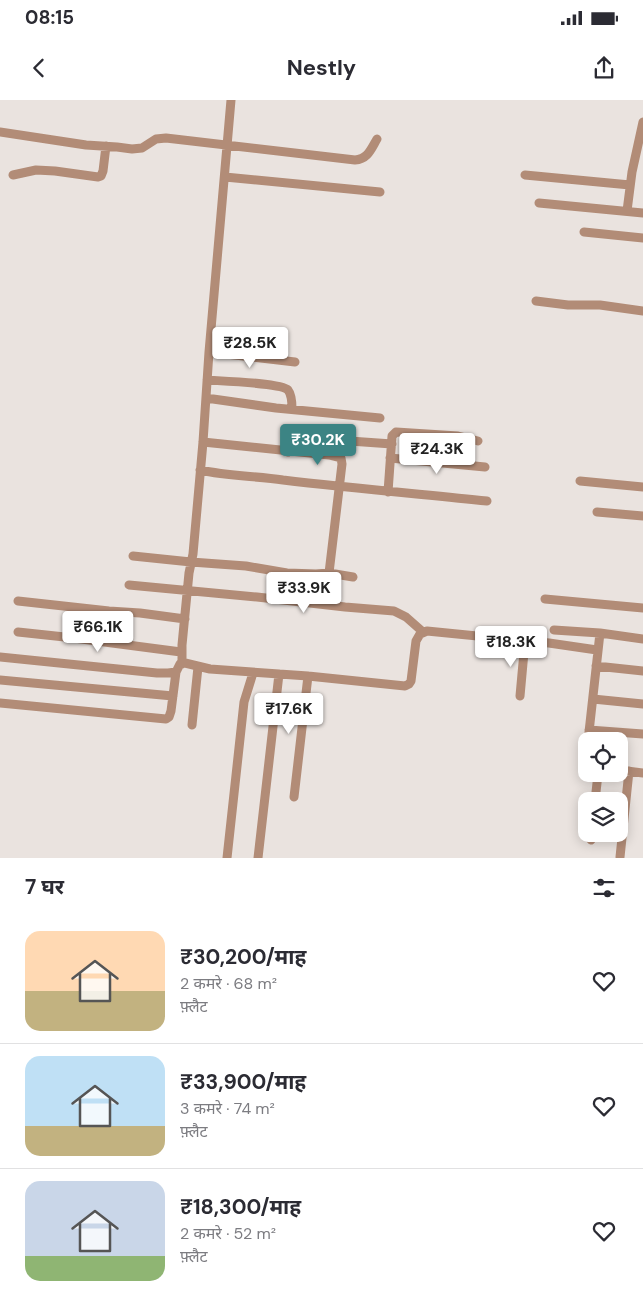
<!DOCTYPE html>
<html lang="hi">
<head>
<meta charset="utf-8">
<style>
  body { margin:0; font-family:"DM Sans","Noto Sans Devanagari",sans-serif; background:#f7f7f7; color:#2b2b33; height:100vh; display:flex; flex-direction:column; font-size:19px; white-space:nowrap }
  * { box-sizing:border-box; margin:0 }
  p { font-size:16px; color:#7c7c81 }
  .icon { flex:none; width:28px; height:28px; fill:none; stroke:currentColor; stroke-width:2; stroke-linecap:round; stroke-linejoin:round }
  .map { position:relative; height:758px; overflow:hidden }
  .side { display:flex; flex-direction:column; background:#fff; flex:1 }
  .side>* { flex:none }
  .buttons { position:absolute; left:578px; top:632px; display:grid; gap:10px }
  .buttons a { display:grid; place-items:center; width:50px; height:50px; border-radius:10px; background:#fff; box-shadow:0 2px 12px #0003; font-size:25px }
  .price { position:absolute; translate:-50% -42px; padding:0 11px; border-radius:5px; background:#fff; color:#222; font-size:16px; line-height:32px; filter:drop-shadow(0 1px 2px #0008) }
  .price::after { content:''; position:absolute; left:50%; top:30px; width:15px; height:11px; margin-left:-8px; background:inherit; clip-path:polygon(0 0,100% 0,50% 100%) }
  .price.selected { background:#3c8484; color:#fff }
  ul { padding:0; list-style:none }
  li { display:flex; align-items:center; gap:15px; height:125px; padding:0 25px }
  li+li { border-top:1px solid #e1e1e2 }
  li span { display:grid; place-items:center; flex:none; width:140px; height:100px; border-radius:15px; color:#555 }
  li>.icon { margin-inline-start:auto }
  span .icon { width:60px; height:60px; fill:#fffc; stroke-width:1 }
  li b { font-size:21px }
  h2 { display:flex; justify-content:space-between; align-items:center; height:60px; padding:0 25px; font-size:21px }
  .status { display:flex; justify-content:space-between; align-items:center; height:35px; padding:0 25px; background:#fff; direction:ltr }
  .status svg { height:14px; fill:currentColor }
  header { display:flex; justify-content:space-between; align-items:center; height:65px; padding:0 25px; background:#fff; font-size:22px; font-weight:700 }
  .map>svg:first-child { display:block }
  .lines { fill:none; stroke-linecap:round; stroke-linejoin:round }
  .minor { stroke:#b28c77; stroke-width:9 }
</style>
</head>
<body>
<div class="status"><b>08:15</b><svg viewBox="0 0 49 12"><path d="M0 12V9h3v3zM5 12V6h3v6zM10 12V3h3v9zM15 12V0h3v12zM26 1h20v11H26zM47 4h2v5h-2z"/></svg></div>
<header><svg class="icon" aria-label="back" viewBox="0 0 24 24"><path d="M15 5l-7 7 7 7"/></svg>Nestly<svg class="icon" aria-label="share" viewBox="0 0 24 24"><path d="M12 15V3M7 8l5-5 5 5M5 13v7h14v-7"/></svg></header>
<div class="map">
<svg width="643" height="758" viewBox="0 0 643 758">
  <rect width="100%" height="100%" fill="#eae3df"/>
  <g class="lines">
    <path class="minor" d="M0,32L86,45L117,47L132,49L142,48L156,39L166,38L355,60C368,59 371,49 377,39
      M13,75L36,70L55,71L98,77L101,76L103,71L106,46
      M525,75L630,85
      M225,77L380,92
      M539,103L643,113
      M627,111L632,72L643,22
      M584,132L643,138
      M536,201L568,205H600L643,211
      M209,252L295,262
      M207,280C220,281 281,283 288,290C292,295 292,303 292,309
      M206,298L276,308L380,318
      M203,342L329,355L341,358L342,364L329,473
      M288,352L290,339L293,337L392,344
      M390,358L485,367
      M200,370C227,376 255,376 283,380C351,388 419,394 487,401
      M580,381L643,387
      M388,392L392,336L396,332L458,336L478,341
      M597,412L643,416
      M133,456L191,462L246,466L287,473L316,474L329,473L353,477
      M129,485L257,497L345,507L394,511L406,517L423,532
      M545,499L643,508
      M18,501L109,511L140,513L185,519
      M554,530L600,533L643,539
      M18,532L74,538L181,552
      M0,557L157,573H168L176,572
      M182,564V545L189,473L193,454L203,342L209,252L231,0
      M596,566L643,571
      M0,580L173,596
      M520,596L525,541
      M593,599L643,604
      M0,603L166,619L169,617L171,611L176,572L180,564L185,563L210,569L308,576L405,586L409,584L411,581L416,541L420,534L427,531L549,543L597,550
      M192,625L198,567
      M589,630L643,634
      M588,641L600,533
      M586,653V663
      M619,670L643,673
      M294,697L308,576
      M595,701L598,674
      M591,740L592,734
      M620,757L629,671
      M227,758L244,602L253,573
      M258,758L279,574"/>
  </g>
</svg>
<div class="buttons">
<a><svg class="icon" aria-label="locate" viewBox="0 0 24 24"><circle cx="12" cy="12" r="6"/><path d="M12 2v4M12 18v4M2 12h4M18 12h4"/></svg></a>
<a><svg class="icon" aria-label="layers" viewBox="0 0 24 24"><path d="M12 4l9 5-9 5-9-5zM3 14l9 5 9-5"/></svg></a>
</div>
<b class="price" style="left:250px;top:269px">₹28.5K</b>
<b class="price selected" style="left:318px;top:366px">₹30.2K</b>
<b class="price" style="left:437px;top:375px">₹24.3K</b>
<b class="price" style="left:304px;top:514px">₹33.9K</b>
<b class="price" style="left:98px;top:553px">₹66.1K</b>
<b class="price" style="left:511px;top:568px">₹18.3K</b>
<b class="price" style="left:289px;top:635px">₹17.6K</b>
</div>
<section class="side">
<h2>7 घर<svg class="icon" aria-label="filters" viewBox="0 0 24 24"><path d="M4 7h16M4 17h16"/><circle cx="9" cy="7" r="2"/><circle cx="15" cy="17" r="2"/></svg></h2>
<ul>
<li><span style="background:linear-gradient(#ffd9b3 60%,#c2b280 0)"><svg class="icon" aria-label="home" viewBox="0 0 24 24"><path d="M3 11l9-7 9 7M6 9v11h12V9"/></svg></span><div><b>₹30,200/माह</b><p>2 कमरे · 68 m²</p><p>फ़्लैट</p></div><svg class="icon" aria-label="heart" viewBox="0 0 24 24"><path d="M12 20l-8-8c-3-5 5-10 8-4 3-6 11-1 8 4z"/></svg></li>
<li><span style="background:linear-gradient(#bfe0f5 70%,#c2b280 0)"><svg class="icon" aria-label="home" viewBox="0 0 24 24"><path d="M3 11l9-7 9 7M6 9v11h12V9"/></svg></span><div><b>₹33,900/माह</b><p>3 कमरे · 74 m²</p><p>फ़्लैट</p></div><svg class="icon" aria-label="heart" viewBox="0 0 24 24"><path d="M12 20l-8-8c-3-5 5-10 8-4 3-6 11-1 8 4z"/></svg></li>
<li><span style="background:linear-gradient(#c9d6e8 75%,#8fb573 0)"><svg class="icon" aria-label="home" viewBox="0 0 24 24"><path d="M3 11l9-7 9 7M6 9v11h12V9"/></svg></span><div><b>₹18,300/माह</b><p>2 कमरे · 52 m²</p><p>फ़्लैट</p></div><svg class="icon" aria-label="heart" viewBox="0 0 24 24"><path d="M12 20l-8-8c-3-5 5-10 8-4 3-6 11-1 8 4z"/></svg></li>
</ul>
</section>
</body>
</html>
